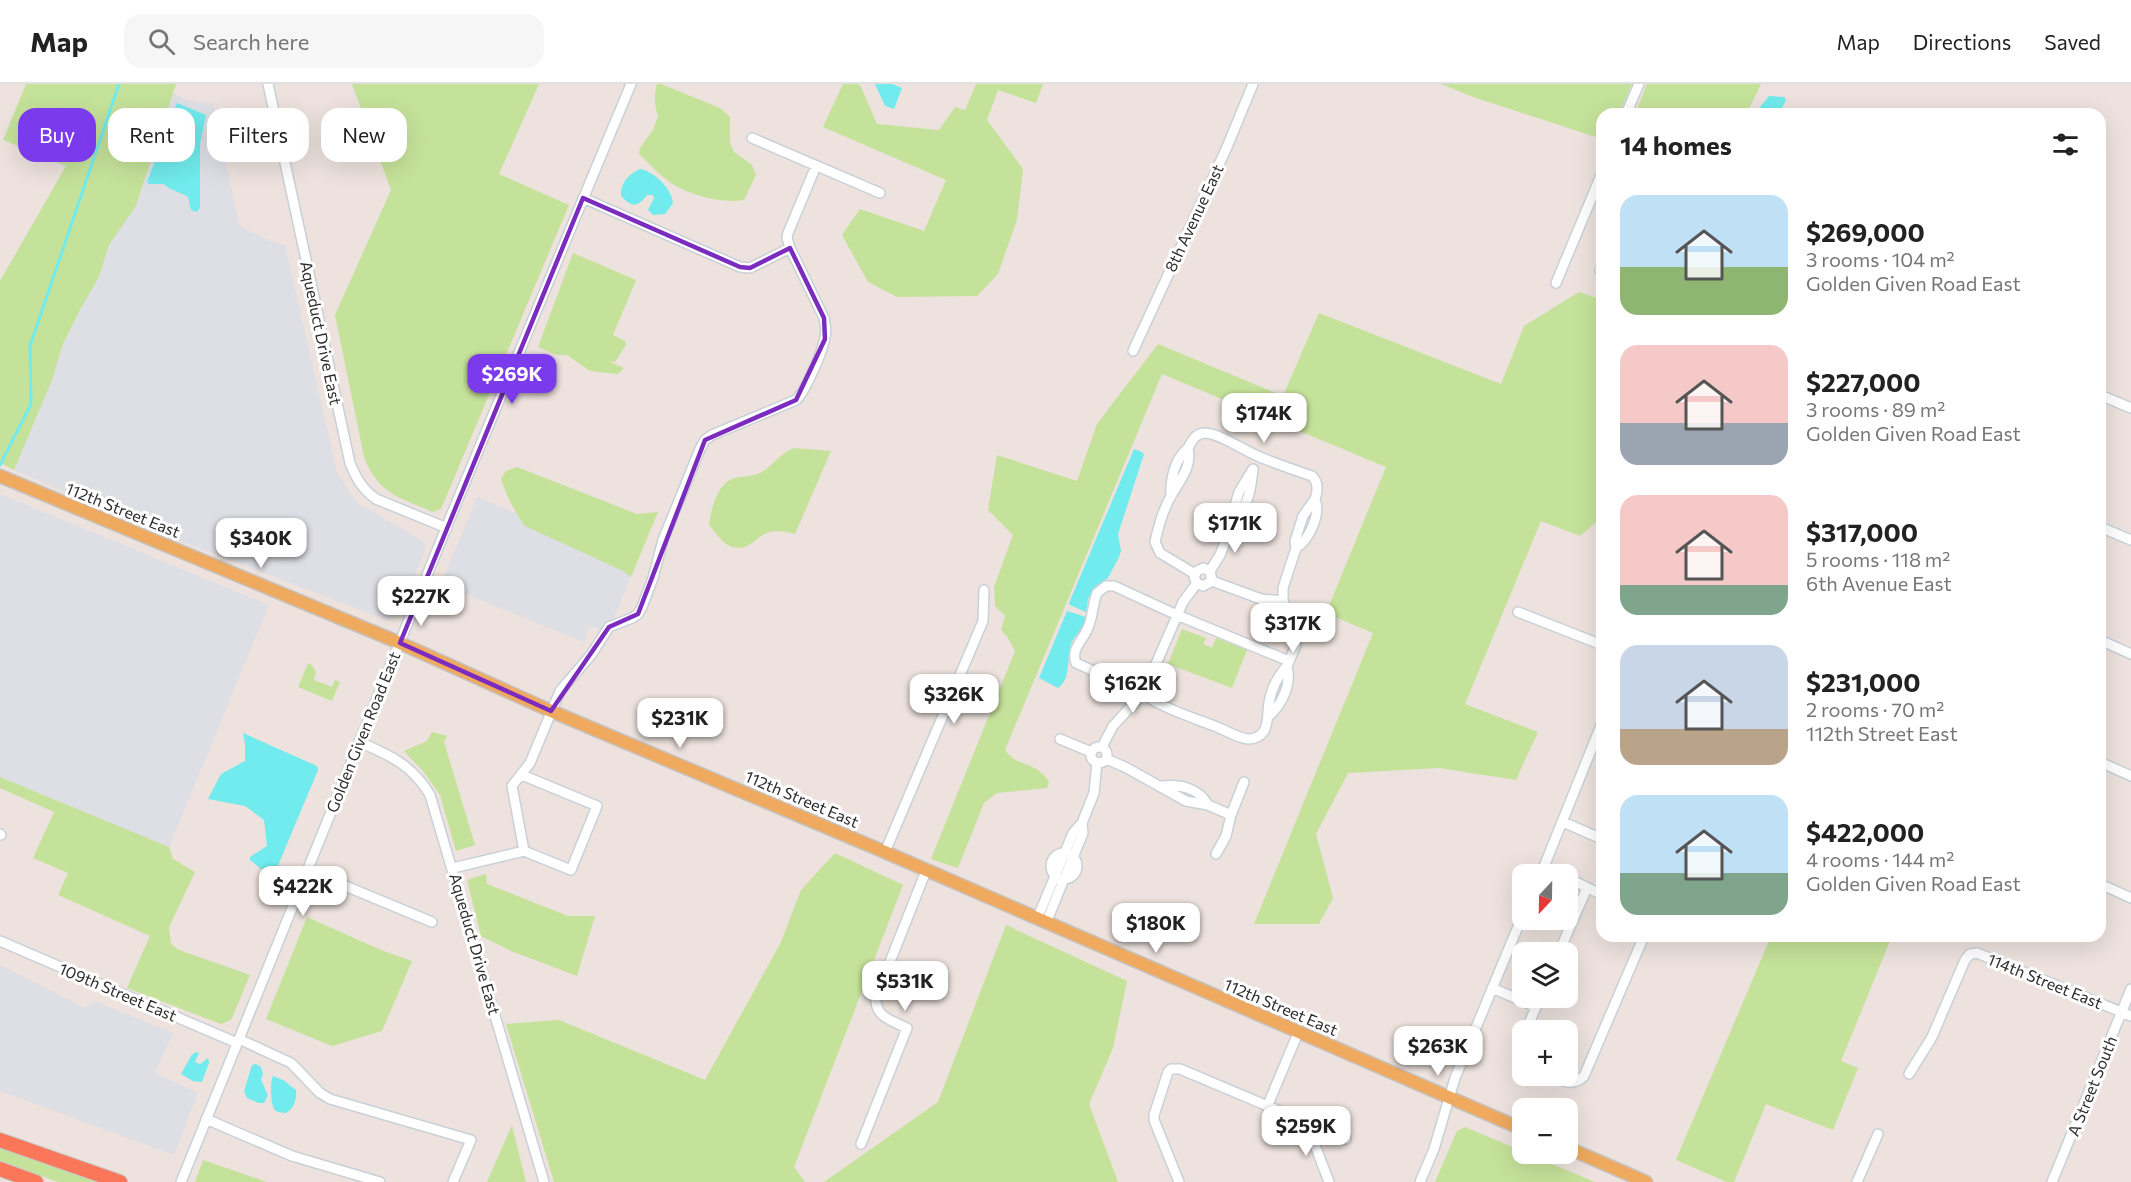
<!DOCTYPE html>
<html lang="en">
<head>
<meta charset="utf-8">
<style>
  body { margin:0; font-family:Commissioner,sans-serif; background:#f6f6f6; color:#222; height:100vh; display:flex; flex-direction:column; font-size:22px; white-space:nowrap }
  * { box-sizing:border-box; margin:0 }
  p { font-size:20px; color:#767676 }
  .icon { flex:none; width:33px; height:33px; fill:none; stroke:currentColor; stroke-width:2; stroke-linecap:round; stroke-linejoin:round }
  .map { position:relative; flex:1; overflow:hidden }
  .side { position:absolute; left:1596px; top:24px; width:510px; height:834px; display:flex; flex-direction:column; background:#fff; border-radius:18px; box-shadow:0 6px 24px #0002 }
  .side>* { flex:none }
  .top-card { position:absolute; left:18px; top:24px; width:570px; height:54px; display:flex; gap:12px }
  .needle { width:39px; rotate:202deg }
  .buttons { position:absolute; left:1512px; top:780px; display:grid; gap:12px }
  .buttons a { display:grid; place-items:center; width:66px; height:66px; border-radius:12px; background:#fff; box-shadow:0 6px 24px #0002; font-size:30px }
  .price { position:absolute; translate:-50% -51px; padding:0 14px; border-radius:12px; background:#fff; color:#222; font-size:20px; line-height:39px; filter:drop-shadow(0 2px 3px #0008) }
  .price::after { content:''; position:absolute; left:50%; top:36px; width:18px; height:14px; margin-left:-9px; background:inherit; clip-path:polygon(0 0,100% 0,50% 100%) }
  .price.selected { background:#7c3aed; color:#fff }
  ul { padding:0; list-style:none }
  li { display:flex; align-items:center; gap:18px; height:150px; padding:0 24px }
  li span { display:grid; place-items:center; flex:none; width:168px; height:120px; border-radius:18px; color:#555 }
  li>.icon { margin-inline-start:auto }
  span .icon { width:72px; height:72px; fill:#fffc; stroke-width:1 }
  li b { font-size:26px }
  h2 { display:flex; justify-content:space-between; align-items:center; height:72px; padding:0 24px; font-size:26px }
  .tag { padding:0 21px; border-radius:18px; background:#fff; box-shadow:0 6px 24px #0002; font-size:21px; line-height:54px }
  .tag.selected { background:#7c3aed; color:#fff }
  header { display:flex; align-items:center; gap:36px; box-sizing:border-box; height:84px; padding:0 30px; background:#fff; border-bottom:2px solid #e0e0e0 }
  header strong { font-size:28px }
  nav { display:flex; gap:33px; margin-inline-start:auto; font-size:21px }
  .search { width:420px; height:54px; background:#f6f6f6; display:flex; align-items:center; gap:15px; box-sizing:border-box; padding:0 21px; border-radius:18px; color:#767676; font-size:22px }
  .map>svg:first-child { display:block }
  .industrial { fill:#dedee5 }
  .green { fill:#c5e29a }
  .water { fill:#71ebed }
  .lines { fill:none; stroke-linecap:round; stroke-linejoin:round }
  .stream { stroke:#71ebed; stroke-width:3 }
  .minor-casing { stroke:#c8d0d8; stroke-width:12 }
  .major-casing { stroke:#c4c4c4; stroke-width:15 }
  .highway-casing { stroke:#c4c4c4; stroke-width:16 }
  .minor { stroke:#fff; stroke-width:9 }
  .major { stroke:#efaa60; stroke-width:12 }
  .highway { stroke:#fc7759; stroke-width:14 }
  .marked { fill:none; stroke:#7b2cbf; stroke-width:4.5; stroke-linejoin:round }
  .labels { text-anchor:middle; stroke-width:6; stroke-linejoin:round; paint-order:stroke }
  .street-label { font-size:16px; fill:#2b2b2b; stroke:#fff }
</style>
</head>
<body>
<header>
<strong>Map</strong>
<div class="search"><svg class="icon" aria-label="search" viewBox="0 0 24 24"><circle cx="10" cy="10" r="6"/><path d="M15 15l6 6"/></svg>Search here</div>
<nav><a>Map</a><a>Directions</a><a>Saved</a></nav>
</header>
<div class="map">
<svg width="2131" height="1098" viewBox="0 0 2131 1098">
  <rect width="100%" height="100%" fill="#ede2dd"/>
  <path class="industrial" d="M173,9L188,17L213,19L239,139L241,143L272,158L285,161L337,388L356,418L423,457L425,463L423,472L395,533L387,536L170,453L14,386L52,296L63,260L81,224L99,193L109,161L136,122Z
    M0,410L269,521L169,763L0,693Z
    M477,413L636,479L608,548L590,542L584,558L441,500Z
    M0,881L85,924L90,919L97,918L173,949L155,989L198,1009L174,1071L0,1007Z"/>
  <path class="green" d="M26,0H176L136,122L109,161L99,193L81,224L63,260L52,296L14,386L0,379V197L66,82L3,56Z
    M352,0H539L499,90L569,121L441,425L433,428C399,413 379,411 364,373L335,231L391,106Z
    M657,0H661L720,24L730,33V59L734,68L752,81L756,91L744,116C721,120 690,111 671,99C659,91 649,79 639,70L640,64L653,46L658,32C654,21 654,11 657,0Z
    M843,0H858L861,3L877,40L939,46L955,23L965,26L976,0H1043L1036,19L998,6L987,36L1023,85L1017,136L998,190L977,212L897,213L868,198L842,151L860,125L924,147L946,96L823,43Z
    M1441,0H1632L1619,30H1602V55L1473,13Z
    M1647,0H1761L1748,27L1744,30H1693L1672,24L1668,30H1635Z
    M573,169L636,196L613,251L625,257L626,261L615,278L608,277L624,284L618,290L590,287L567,271H557L538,263Z
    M1579,208L1602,216V433L1580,452L1541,437L1465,620L1538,648L1516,696L1439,684L1348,689L1316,750L1333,814L1319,840H1254L1373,549L1326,529L1386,383L1162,290L1005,666C1017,684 1037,677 1049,698L1047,704L997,709L984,719L958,784L931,775L1015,567L1008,554L1001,546L1005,532L995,522L994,503L1013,451L988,426L997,371L1077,397L1097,340L1158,260L1283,312L1319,229L1501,300L1524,242Z
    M794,364L831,367L795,450C786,448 776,445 767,449C759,452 754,459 747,462C730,470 717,452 709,440C711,426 717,401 732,395C741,392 751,393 760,389C773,382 780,369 794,364Z
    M517,383L637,430L658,428L631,493L623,487L525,442C514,427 507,413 501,395L506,387Z
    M1182,545L1206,554L1203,560L1212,564L1216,554L1247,566L1232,604L1168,580Z
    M308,579L312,581L316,588L314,596L332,603L335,596L340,598L332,617L298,603Z
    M432,648L447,652L444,658L475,761L456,767L440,711L423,687L404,667L427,657Z
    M0,693L169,763L173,775L195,788L169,843L171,860L179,866L250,891L231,936L221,940L127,904L150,852L58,811L68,789L33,774L54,728L0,704Z
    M835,769L903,801L794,1083L805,1098H554L506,940L559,936L705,996L781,858L801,806Z
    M486,790L487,800L568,832H595L577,892L511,867L481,852L467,796Z
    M307,833L381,866L412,877L382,947L332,962L266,935Z
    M1006,841L1127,897L1113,964L1089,1020L1118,1098H824L938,1018Z
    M1771,852H1892L1841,977L1858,984L1833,1046L1766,1020L1734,1098H1727L1676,1076Z
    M512,1041L526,1098H487Z
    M1465,1043L1522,1067V1070H1528L1595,1098H1435L1457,1047Z
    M0,1064L96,1098H58L0,1077Z
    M203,1076L267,1098H195Z"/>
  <path class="water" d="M875,0H892L902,4L894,25L885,22Z
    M1769,12L1784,13L1786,16L1779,30H1762L1760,23Z
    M177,19L206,31L200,60V123L197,128L191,126L188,113C181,108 170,107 164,100H149L147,98Z
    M640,85C654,87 672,105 673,119L665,130L653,131L648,126L654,114L653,111H647C638,123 632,124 621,112C620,99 629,90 640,85Z
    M1134,365L1140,367L1144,370L1118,450L1121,467L1119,473L1108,494L1097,501L1093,506L1088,515L1086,528L1070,521L1069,519Z
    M1067,527L1086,533C1084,546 1073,551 1070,563C1067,575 1071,595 1058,604L1039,594Z
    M243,649L317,682L318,686L274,791L271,793L250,776V773L267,762L264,736L245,722L208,715L221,690L245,677V660Z
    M195,968L199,969L195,978L200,980L208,974L209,979L202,998L193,997L181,990L191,972Z
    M256,980L261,983L263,990L261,996L268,1011L264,1019H259L247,1014L244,1007L252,981Z
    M273,992L283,996L296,1006C297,1015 294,1025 286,1029C284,1029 278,1028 276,1027C270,1023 270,998 273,992Z"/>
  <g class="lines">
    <path class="stream" d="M0,381L31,320L30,262L119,0"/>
    <g class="minor-casing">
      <path id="minor" d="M268,0L350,379C356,394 362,405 376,415L447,444
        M1626,30L1639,0
        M752,54L880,109
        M583,114L740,183L750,184L790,164
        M1600,186L1602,185
        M1556,199L1602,89
        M1133,267L1227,63L1253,0
        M2100,311L2131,324
        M1188,364C1192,357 1195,350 1204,349C1220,349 1244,367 1260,373C1277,380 1294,386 1312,392C1319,399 1318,407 1315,415
        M1171,411C1170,395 1175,375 1188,364C1192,385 1180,395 1171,412C1164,424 1158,444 1155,458L1160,469L1195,490
        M2100,443L2131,456
        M1210,487L1203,484L1197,487L1194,493L1197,499L1203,502L1212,497L1210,487L1220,471L1233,438V428L1239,408L1253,385C1251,406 1248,423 1233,438
        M1212,497L1261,515L1283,517
        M1518,528L1602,561
        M2100,556L2131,570
        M1287,582L1296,561L1297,547L1283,517V504L1296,464L1295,457L1303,432L1315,415C1321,431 1309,456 1296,464
        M1145,605L1183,518L1197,499
        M1137,607L1076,579C1070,564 1085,555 1089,541C1093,530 1093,519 1097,509L1106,502H1114L1177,531L1289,577
        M1149,614C1170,627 1194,634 1217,643C1227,647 1238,654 1248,655C1255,655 1260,653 1264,647C1269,637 1267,629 1269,619C1271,606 1278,592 1287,582C1292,600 1282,620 1269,632
        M1060,655L1091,668
        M359,658C390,671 412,681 430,711L544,1098
        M1091 671a8 8 0 1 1 16 0a8 8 0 1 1-16 0Z
        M1102,663L1113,642L1137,616
        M1106,675L1125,683L1186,717L1208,721C1199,704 1180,700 1162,702
        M2100,678L2131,692
        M522,691L597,722L571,786L524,767
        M1208,721L1231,731
        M1563,738L1602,755
        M1082,739L1094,709L1097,678
        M0,750L1,751
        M524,767L512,702L530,679L560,607L591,571L609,543L632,534L638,530L642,523L653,494L663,456L700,365L705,356L712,351L796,316C805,308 823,267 825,253C827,247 825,240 824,234L790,164L787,154L788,149L816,82
        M885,768L983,537L984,506
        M1051 782a13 13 0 1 1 26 0a13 13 0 1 1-26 0Z
        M1216,770L1226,752L1231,731L1244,698
        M1544,782L1560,790
        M453,784L524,767
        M307,786L432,838
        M1541,790L1602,639
        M1568,794L1602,811
        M2100,800L2131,814
        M1037,835L1073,749L1082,739L1083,749L1046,839
        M0,857L237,959
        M1559,868L1587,804
        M1492,904L1536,923
        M1526,946L1540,914
        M1522,954L1518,968L1522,977
        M239,955L291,979L320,1009L330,1015L471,1056L453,1098
        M1909,990L1932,953L1965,876L1970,870L1977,869L2131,932
        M1550,992C1563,997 1573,1003 1584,992L1644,852
        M1267,1023L1298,949
        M206,1035L292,1072L380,1098
        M1307,1040L1329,1098
        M861,1060L907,944C893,937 874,933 876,913L926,787
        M181,1098L453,427L631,0
        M1179,1098L1154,1036V1031L1168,988L1171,985H1180L1346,1055
        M1420,1098L1434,1065L1455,994L1522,833
        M1857,1098L1878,1050
        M2052,1098L2131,905"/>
    </g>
    <g class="major-casing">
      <path id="major" d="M0,392L400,559L551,627L885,768L1522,1045
        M1568,1064L1646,1098"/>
    </g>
    <g class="highway-casing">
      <path id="highway" d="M0,1056L120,1098
        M0,1085L36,1098"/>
    </g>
    <use href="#minor" class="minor"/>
    <use href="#major" class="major"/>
    <use href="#highway" class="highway"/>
  </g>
  <path class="marked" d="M583,114L740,183L750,184L790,164L824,234L825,255L796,316L705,356L638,530L609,543L551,627L400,559Z"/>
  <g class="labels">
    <g class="street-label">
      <text transform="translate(1194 134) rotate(-65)" y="6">8th Avenue East</text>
      <text transform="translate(321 249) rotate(78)" y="6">Aqueduct Drive East</text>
      <text transform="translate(123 426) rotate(22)" y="6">112th Street East</text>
      <text transform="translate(363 648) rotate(-68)" y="6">Golden Given Road East</text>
      <text transform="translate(802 715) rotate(23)" y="6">112th Street East</text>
      <text transform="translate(475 860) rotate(74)" y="6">Aqueduct Drive East</text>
      <text transform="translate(2045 897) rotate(22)" y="6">114th Street East</text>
      <text transform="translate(118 908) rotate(23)" y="6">109th Street East</text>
      <text transform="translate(1281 923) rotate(23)" y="6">112th Street East</text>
      <text transform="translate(2092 1002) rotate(-68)" y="6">A Street South</text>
    </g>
  </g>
</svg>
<div class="buttons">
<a><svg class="needle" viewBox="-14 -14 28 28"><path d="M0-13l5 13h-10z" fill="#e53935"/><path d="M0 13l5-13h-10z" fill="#767676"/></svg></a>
<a><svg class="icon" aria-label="layers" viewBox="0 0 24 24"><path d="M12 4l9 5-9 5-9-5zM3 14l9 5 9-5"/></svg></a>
<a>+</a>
<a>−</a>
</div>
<b class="price selected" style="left:512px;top:321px">$269K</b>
<b class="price" style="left:1264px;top:360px">$174K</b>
<b class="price" style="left:1235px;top:470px">$171K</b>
<b class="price" style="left:261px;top:485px">$340K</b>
<b class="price" style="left:421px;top:543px">$227K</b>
<b class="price" style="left:1293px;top:570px">$317K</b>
<b class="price" style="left:1133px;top:630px">$162K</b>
<b class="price" style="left:954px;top:641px">$326K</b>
<b class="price" style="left:680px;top:665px">$231K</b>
<b class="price" style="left:303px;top:833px">$422K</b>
<b class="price" style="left:1156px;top:870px">$180K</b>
<b class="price" style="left:905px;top:928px">$531K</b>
<b class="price" style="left:1438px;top:993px">$263K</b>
<b class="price" style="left:1306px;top:1073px">$259K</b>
<div class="top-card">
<a class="tag selected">Buy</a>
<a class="tag">Rent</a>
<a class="tag">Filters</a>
<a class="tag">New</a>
</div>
<section class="side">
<h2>14 homes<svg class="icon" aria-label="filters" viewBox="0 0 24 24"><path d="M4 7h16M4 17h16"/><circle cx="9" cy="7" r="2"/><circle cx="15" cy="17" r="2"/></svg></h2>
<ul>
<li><span style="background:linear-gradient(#bfe0f5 60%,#8fb573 0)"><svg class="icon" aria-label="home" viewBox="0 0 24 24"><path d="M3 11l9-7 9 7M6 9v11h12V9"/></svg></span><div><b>$269,000</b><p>3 rooms · 104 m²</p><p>Golden Given Road East</p></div></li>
<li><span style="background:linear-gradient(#f6c9c9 65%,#9aa5b1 0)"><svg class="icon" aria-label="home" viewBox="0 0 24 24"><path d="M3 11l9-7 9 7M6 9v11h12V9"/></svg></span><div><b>$227,000</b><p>3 rooms · 89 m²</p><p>Golden Given Road East</p></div></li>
<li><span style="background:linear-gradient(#f6c9c9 75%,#7fa58c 0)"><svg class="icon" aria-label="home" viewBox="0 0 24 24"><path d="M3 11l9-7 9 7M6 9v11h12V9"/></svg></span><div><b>$317,000</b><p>5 rooms · 118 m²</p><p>6th Avenue East</p></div></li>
<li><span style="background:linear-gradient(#c9d6e8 70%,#b9a48a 0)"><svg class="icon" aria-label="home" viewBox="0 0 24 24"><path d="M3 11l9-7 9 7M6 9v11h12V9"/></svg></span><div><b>$231,000</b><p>2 rooms · 70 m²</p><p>112th Street East</p></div></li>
<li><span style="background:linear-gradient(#bfe0f5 65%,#7fa58c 0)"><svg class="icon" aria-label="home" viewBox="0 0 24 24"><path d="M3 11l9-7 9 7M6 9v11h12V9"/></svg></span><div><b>$422,000</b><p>4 rooms · 144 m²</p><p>Golden Given Road East</p></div></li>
</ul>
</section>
</div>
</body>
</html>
